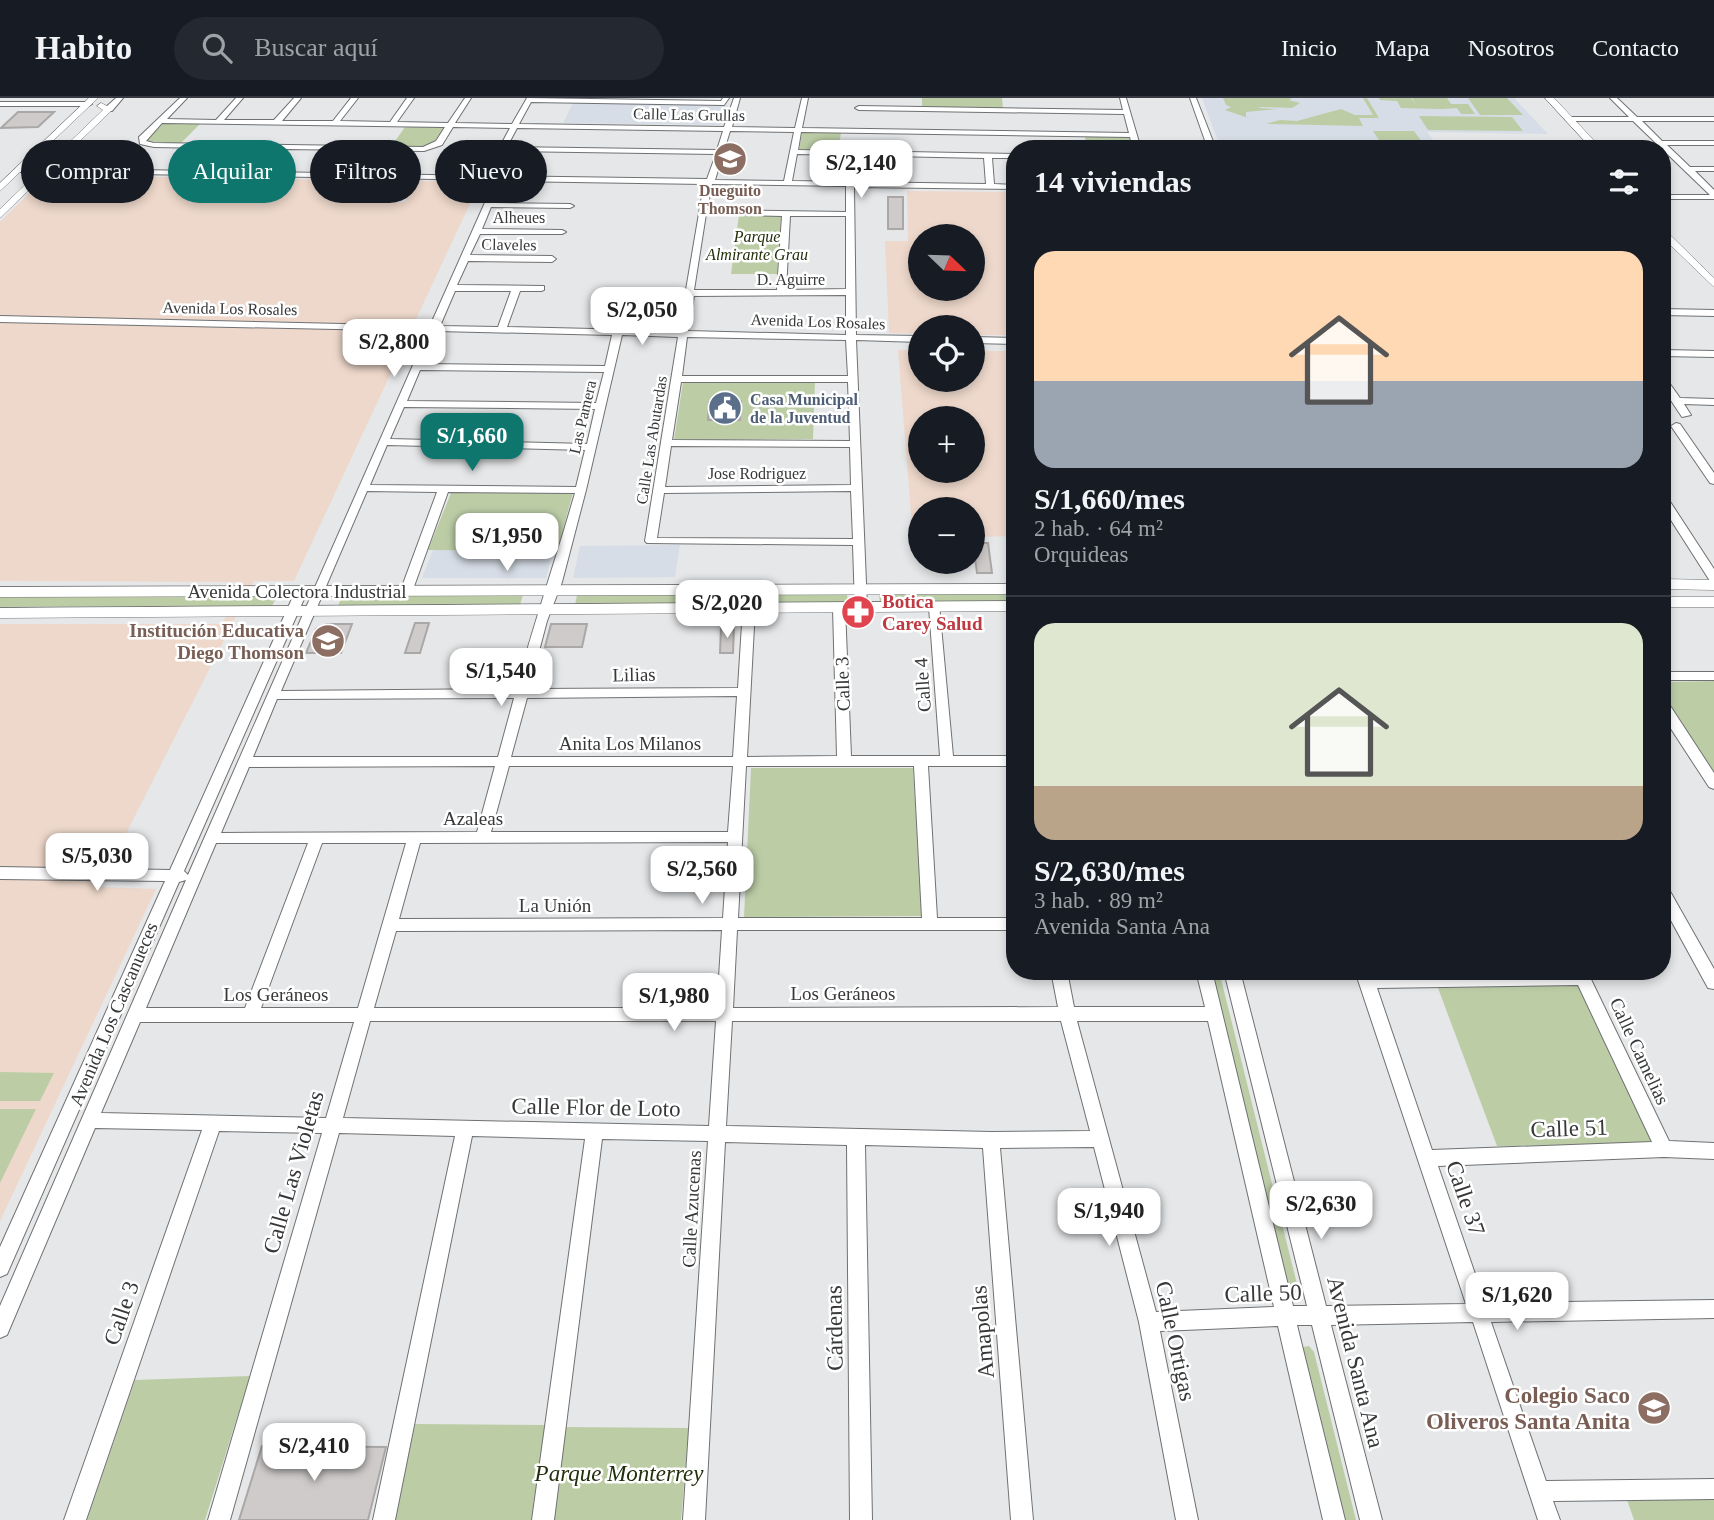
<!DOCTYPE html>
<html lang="es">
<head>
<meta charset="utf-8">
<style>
  body { margin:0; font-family:Georgia,serif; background:#242831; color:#f1f3f6; height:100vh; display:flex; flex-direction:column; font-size:26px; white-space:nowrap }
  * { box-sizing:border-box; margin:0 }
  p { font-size:23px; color:#9ea1a6 }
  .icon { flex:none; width:38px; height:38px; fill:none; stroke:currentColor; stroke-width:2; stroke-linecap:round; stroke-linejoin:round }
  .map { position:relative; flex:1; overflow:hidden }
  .panel { position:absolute; left:1006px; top:42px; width:665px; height:840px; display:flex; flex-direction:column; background:#171b24; border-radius:28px; box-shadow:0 4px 10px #0003 }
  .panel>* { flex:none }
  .guide { position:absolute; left:21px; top:42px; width:665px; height:63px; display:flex; gap:14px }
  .needle { width:46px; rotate:113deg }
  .buttons { position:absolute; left:908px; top:126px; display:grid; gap:14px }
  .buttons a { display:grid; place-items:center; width:77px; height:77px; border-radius:50%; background:#171b24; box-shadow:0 4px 10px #0003; font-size:35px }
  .price { position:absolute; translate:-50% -60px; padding:0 16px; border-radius:14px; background:#fff; color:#222; font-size:23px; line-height:46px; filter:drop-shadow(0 2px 4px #0008) }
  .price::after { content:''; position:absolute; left:50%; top:42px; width:21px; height:16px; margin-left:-10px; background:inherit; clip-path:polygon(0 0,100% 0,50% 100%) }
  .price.selected { background:#0f766e; color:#fff }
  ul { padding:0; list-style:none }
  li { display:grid; align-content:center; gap:14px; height:371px; padding:0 28px }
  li+li { border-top:2px solid #363941 }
  li span { display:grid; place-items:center; height:217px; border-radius:21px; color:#555 }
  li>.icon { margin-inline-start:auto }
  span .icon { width:126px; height:126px; fill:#fffc; stroke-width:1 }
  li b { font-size:30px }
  h2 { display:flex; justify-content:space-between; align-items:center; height:84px; padding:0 28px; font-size:30px }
  .tag { padding:0 24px; border-radius:32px; background:#171b24; box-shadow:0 4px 10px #0003; font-size:24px; line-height:63px }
  .tag.selected { background:#0f766e; color:#fff }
  header { display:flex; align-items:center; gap:42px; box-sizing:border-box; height:98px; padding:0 35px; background:#171b24; border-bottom:2px solid #363941 }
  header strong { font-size:33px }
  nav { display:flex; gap:38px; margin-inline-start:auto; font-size:24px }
  .search { width:490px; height:63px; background:#242831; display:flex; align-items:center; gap:18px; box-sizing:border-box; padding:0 24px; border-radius:38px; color:#9ea1a6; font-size:26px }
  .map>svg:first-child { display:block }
  .built { fill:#d6dde6 }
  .industrial { fill:#eed8cb; fill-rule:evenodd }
  .green { fill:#bccda6 }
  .building { fill:#cecbca; stroke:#aaa8a6; stroke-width:2 }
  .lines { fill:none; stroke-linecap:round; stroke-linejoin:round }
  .minor-casing { stroke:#6f7173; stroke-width:2 }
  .major-casing { stroke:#6f7173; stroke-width:1 }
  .minor { fill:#fff; fill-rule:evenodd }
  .major { fill:#fff; fill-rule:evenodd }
  .labels { text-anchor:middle; stroke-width:5; stroke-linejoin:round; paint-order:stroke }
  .far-street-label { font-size:16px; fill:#373839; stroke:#fff }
  .far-education-label { font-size:16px; font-weight:bold; fill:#785e54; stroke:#fff }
  .far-park-label { font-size:16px; font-style:italic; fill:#222f0b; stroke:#fff }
  .far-service-label { font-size:16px; font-weight:bold; fill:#4e5e75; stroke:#fff; text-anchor:start }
  .street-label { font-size:19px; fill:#373839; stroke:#fff }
  .health-label { font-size:19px; font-weight:bold; fill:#be3a42; stroke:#fff; text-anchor:start }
  .education-label { font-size:19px; font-weight:bold; fill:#785e54; stroke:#fff; text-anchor:end }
  .near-street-label { font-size:23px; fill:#373839; stroke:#fff }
  .near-education-label { font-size:23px; font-weight:bold; fill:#785e54; stroke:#fff; text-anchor:end }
  .near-park-label { font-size:23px; font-style:italic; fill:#222f0b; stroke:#fff }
</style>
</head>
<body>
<header>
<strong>Habito</strong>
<div class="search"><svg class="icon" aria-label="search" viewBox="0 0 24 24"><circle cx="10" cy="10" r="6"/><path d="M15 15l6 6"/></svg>Buscar aquí</div>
<nav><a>Inicio</a><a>Mapa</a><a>Nosotros</a><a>Contacto</a></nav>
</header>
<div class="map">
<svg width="1714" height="1422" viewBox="0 0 1714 1422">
  <rect width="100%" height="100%" fill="#e5e7e9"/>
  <path class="built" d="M1202,0H1514L1548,36L1427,34L1440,51H1221Z
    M573,5L728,7L722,26L719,27L563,25Z
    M680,447L675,479L573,480L580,448Z
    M433,452L553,453L546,480H422Z"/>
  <path class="industrial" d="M48,77L389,83L377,105L405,104L418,83L480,84L294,483H254L99,789L156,791L0,1123V526H222L243,484L0,483V124Z
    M907,93L1015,94V237H973V229H920V236L889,235L885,143H908ZM973,138V191H920V138Z
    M898,252H920V282H973V253H1015V438L973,439V411H920V441H913ZM920,320H973V373H920Z"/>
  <path class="green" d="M922,0H1002L1003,11L922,10Z
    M1223,0H1292L1289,2L1300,5L1292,10L1261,9L1258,10L1277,11L1246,14V19L1257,23L1225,12L1231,9L1226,7Z
    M1363,0H1367L1379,20H1359L1363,28L1266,26L1280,22L1297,23L1341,11L1355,17H1373Z
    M1379,0H1411L1416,7L1412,0H1447L1451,6H1468L1475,16H1461L1457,10C1440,12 1421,10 1401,10L1397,3L1380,2Z
    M1468,0H1507L1523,17H1480Z
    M1419,18L1512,19L1523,33L1428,32Z
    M163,26H200L180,46L146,43Z
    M405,29H444L446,30C431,53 417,49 391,49Z
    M1373,33H1414L1427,51H1385Z
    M802,35H841L838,54L799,53Z
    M1085,39H1126L1129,40L1132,51H1087Z
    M739,117L781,118L777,176H731Z
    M683,284H815L813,341L674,342Z
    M451,395H573L557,453L428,452Z
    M1015,495V505L880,506L879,496Z
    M847,496L848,506L575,507L577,497Z
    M523,497L520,507L338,508L342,498Z
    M277,498L272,508L0,509V499Z
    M1714,583V675L1663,596L1662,584Z
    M751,670H913L922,818L744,819Z
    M1208,873H1219L1299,1194L1289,1196Z
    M1579,887L1653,1047L1497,1048L1438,890Z
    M0,974L54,975L40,1003H0Z
    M0,1011H36L0,1085Z
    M1309,1248L1314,1254L1356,1422H1342L1302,1255L1303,1249Z
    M250,1278L205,1422H87L135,1282Z
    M415,1326L545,1327L531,1422H394Z
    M562,1329L689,1330L681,1422H549Z
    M1714,1397V1422H1634L1626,1399Z"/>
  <path class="building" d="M18,14H54L38,29L1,30Z
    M888,99H903V131H888Z
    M741,303L740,322H708L709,304Z
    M973,445H988L992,475H977Z
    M415,525H429L420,555H405Z
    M327,526H352L341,555H306L316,531Z
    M551,526H587L582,549H545Z
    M734,528L733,555H720L721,529Z
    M262,1348L386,1349L368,1422H239Z"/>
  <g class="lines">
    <g class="minor-casing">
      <path id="minor" d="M116,0H123L112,13H106V9Z
        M180,0H187L167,21L216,22L236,0H243L224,22H274L294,0H301L282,23H333L351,0H358L340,23L390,24L407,0H414L397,24L448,25L465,0H471L455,25L512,26L527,0L721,3L723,0H729L724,7L531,4L519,26L724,29L734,0H740L732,29L795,30L802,0H808L802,30L1129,35L1124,16L859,12L855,10L859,8L1123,12L1120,0H1126L1141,51H1133L1130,39L801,34L798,52L1015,56V60H992L994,86L1015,87V91L854,89L856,237L920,238V244L856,242L867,509L861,513L855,509L853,447L647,445L645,443L678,239L622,237L586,392L562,484L547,523L529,591L738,590L743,510L749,506L755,510L747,659L837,658L833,510L839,506L845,510L851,658H940L929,509L931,506H939L953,658H1015V668H928L937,820H1015V832H737L733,910L1058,909L1051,873H1067L1074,909H1205L1196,873H1212L1293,1208H1307L1224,873H1240L1326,1208L1466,1206L1355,873H1371L1372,877L1587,873L1669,1043L1714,1045V1061L1664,1059L1438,1068L1485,1205L1714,1202V1220L1491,1224L1546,1383L1714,1381V1401L1553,1403L1560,1422H1538L1473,1224L1331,1227L1382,1422H1360L1312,1227H1297L1345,1422H1323L1278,1228L1160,1233L1198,1422H1176L1139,1224L1094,1049L1000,1050L1033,1422H1011L983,1050L865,1047L872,1422H850L847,1047L725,1044L705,1422H683L708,1043L602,1041L554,1422H532L585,1041L472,1038L395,1422H373L455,1038L339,1035L230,1422H208L322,1035L219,1033L86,1422H64L202,1032L95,1030L7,1237L0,1240V1208L186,782L179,784L7,1176L0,1179V1149L165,783L0,781V769L170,772L295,494L301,490L305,491L307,494L184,773L188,777L428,233L0,224V218L430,228L495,82L19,74L15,72L19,70L261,74L279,51L154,49L140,46L139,39ZM162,25L445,29L436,43L423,49L154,45L146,43ZM453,29L510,30L484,78L269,74L287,51L424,53L442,47ZM517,30L723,33L717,52L507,49ZM730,33L794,34L784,83L715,82ZM505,53L716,56L707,81L492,78ZM797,56L984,60L986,86L792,83ZM503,83L704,86L679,233L507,229L520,193H541L544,192V188L457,187L468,163L552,164L556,161L552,158L470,157L480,136H562L566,134L562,132L482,131L491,109L570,110L574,108L570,106L494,105ZM712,86L846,88V114L707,112ZM706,116L782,118L777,192H694ZM790,118H846V191L786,192ZM455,193H511L498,229L440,228ZM846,197V237L688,233L694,198ZM437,233L612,237L605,268L423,266ZM687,239L846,242L848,278H682ZM420,272L604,274L596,305L407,303ZM681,284H848L850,343L672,342ZM404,309L595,311L587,346L390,341ZM387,347L585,352L576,389L370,387ZM671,348L850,349L851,387L665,389ZM367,393L437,394L400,494L406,498L412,494L448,394L575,395C556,461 534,525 516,591L281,593ZM851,393L853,441L657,440L664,395ZM737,598L733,659H511L527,600ZM514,600L498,659H253L277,601ZM495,668L477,734L221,735L249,669ZM509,668H733L728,734H491ZM746,668H914L922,820H738ZM728,744L723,820L399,821L420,745ZM216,745H308L245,910H146ZM322,745H406L358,910H261ZM722,832L717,910H374L396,833ZM1578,887L1652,1044L1432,1052L1377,890ZM370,923H716L709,1028L343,1020ZM732,923H1061L1090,1033L991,1034L726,1028ZM1077,923H1208L1274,1209L1156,1214ZM140,924H354L326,1020L101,1015Z
        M1190,0H1196L1216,51H1208Z
        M1610,0H1617L1637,19H1714V23H1642L1662,43H1714V47H1667L1690,69H1714V73H1695L1714,92V101H1662V97H1710L1633,23H1569L1565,21L1569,19H1629Z
        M0,4H88L92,6L88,8H0Z
        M1460,43H1557L1566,51H1558L1555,47H1457L1456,45Z
        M1662,211L1714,212V218L1662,217Z
        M973,239L1015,240V246L973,245Z
        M1662,252L1714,253V259L1662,258Z
        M1662,278L1665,279L1680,300L1714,301V307L1684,306L1691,317L1682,319L1662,289Z
        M1676,325L1680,326L1714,375V386L1710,385L1671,328Z
        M1662,396L1667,399L1714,471V484L1710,483L1662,408Z
        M1662,574H1714V582H1662Z
        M1662,602L1667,603L1714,675V691L1709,689L1662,617Z
        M1662,786L1667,788L1714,871V891L1708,890L1662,806Z"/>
    </g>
    <g class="major-casing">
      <path id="major" d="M89,0H98L0,93V85Z
        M1545,0H1554L1602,51H1592Z
        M101,5L113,11L0,120V111L103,12L97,8Z
        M1662,129L1714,180V189L1662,139Z
        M1662,481L1714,482V492L1662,491Z
        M1015,486V496L0,499V489Z
        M1662,499H1714V509H1662Z
        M1015,503V513L0,520V510Z"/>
    </g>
    <use href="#minor" class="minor"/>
    <use href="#major" class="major"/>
  </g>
  <defs>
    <g id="school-disc" transform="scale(1.75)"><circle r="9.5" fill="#8d6e63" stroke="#fff"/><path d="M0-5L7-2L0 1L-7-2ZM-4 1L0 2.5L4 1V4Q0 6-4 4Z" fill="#fff"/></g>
    <g id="civic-disc" transform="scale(1.75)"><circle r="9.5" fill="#5c6f8a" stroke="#fff"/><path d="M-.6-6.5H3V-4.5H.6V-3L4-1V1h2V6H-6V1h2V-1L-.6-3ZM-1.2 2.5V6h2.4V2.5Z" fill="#fff"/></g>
    <g id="pharmacy-disc" transform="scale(1.75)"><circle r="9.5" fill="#e0444e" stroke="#fff"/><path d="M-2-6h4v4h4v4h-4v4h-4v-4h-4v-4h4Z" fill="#fff"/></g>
  </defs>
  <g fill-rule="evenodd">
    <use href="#school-disc" x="730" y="61"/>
    <use href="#civic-disc" x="725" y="310"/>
    <use href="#pharmacy-disc" x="858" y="514"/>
    <use href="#school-disc" x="328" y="543"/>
    <use href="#school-disc" x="1654" y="1310"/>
  </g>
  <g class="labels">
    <g class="far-street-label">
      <text transform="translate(689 16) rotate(1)" y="6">Calle Las Grullas</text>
      <text x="519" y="125">Alheues</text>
      <text transform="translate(509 146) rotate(1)" y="6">Claveles</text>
      <text x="791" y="187">D. Aguirre</text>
      <text transform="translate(230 210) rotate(1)" y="6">Avenida Los Rosales</text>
      <text transform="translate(818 223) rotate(2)" y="6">Avenida Los Rosales</text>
      <text transform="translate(582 319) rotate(-77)" y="6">Las Pamera</text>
      <text transform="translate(651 342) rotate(-81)" y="6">Calle Las Abutardas</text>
      <text x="757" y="381">Jose Rodriguez</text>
    </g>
    <g class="far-education-label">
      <text x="730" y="98">Dueguito<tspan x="730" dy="18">Thomson</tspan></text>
    </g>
    <g class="far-park-label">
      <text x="757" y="144">Parque<tspan x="757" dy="18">Almirante Grau</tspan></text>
    </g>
    <g class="far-service-label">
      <text x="750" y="307">Casa Municipal<tspan x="750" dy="18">de la Juventud</tspan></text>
    </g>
    <g class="street-label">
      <text x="297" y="500">Avenida Colectora Industrial</text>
      <text transform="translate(634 576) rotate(-1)" y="7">Lilias</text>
      <text transform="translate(842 586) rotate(-92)" y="7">Calle 3</text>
      <text transform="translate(922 587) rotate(-94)" y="7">Calle 4</text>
      <text x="630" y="652">Anita Los Milanos</text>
      <text x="473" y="727">Azaleas</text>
      <text x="555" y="814">La Unión</text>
      <text x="843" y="902">Los Geráneos</text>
      <text x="276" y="903">Los Geráneos</text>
      <text transform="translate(113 916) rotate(-67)" y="7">Avenida Los Cascanueces</text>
      <text transform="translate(1640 953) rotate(65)" y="7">Calle Camelias</text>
      <text transform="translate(691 1111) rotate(-87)" y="7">Calle Azucenas</text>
    </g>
    <g class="health-label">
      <text x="882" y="510">Botica<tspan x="882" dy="22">Carey Salud</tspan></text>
    </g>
    <g class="education-label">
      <text x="304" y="539">Institución Educativa<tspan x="304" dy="22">Diego Thomson</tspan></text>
    </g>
    <g class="near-street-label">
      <text transform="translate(596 1009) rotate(1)" y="8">Calle Flor de Loto</text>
      <text transform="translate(1569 1030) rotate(-2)" y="8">Calle 51</text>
      <text transform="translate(293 1074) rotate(-74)" y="8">Calle Las Violetas</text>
      <text transform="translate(1466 1100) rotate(71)" y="8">Calle 37</text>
      <text transform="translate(1263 1195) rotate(-2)" y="8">Calle 50</text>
      <text transform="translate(121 1215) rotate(-71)" y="8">Calle 3</text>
      <text transform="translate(834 1230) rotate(-91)" y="8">Cárdenas</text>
      <text transform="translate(982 1234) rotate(-95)" y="8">Amapolas</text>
      <text transform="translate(1176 1243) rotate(78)" y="8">Calle Ortigas</text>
      <text transform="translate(1356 1264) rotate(76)" y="8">Avenida Santa Ana</text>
    </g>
    <g class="near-education-label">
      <text x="1630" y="1305">Colegio Saco<tspan x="1630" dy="26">Oliveros Santa Anita</tspan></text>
    </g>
    <g class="near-park-label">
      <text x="619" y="1383">Parque Monterrey</text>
    </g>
  </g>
</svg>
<div class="buttons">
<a><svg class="needle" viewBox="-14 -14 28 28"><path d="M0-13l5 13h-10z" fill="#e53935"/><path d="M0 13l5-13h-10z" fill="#9ea1a6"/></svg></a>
<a><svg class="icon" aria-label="locate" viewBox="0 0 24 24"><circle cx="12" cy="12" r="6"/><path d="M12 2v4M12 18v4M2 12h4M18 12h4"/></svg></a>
<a>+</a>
<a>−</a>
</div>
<b class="price" style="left:861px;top:102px">S/2,140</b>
<b class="price" style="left:642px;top:249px">S/2,050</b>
<b class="price" style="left:394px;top:281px">S/2,800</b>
<b class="price selected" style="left:472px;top:375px">S/1,660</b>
<b class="price" style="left:507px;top:475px">S/1,950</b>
<b class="price" style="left:727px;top:542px">S/2,020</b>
<b class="price" style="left:501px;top:610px">S/1,540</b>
<b class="price" style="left:97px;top:795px">S/5,030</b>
<b class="price" style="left:702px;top:808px">S/2,560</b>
<b class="price" style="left:674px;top:935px">S/1,980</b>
<b class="price" style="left:1321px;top:1143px">S/2,630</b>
<b class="price" style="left:1109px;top:1150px">S/1,940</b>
<b class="price" style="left:1517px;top:1234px">S/1,620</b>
<b class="price" style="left:314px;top:1385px">S/2,410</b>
<div class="guide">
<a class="tag">Comprar</a>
<a class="tag selected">Alquilar</a>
<a class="tag">Filtros</a>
<a class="tag">Nuevo</a>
</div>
<section class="panel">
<h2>14 viviendas<svg class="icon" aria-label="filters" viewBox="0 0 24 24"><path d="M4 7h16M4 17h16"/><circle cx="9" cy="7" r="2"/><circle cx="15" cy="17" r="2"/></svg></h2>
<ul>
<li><span style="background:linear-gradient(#ffd9b3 60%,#9aa5b1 0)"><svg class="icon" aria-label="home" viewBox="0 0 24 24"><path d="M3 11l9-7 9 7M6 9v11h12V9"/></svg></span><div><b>S/1,660/mes</b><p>2 hab. · 64 m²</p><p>Orquideas</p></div></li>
<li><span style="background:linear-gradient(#dfe7d0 75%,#b9a48a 0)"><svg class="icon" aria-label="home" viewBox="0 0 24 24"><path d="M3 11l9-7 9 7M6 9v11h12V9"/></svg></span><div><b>S/2,630/mes</b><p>3 hab. · 89 m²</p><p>Avenida Santa Ana</p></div></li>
</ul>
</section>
</div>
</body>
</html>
